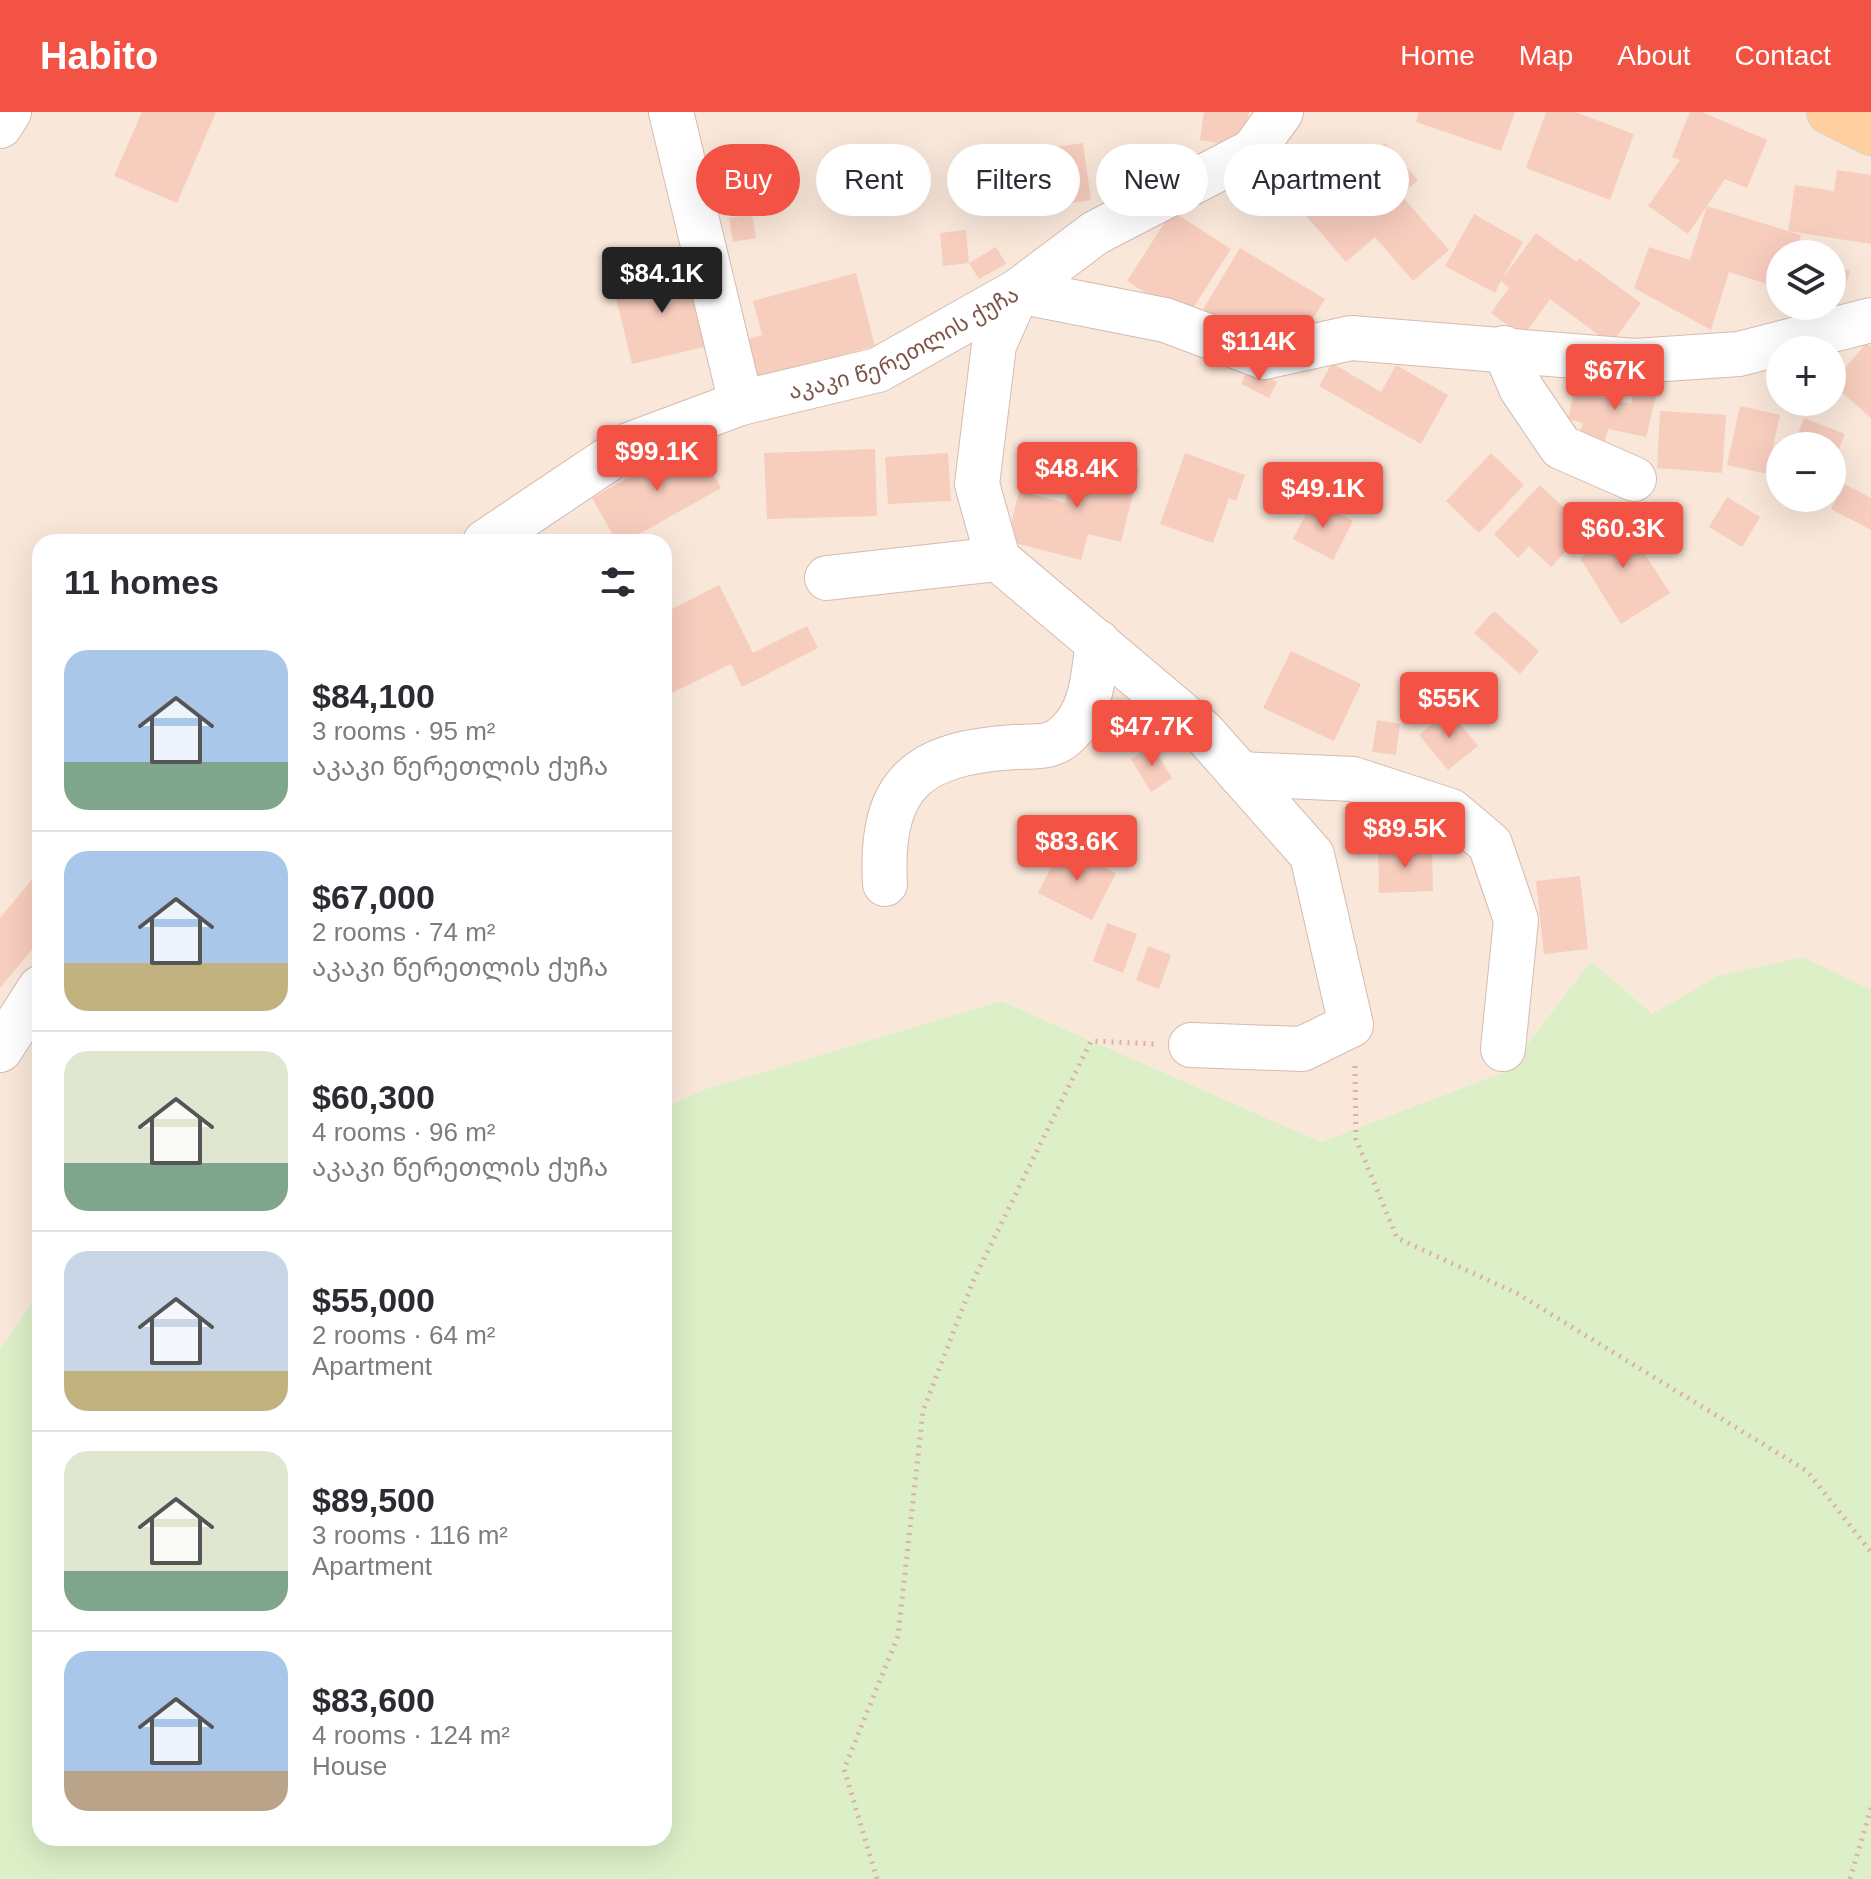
<!DOCTYPE html>
<html lang="en">
<head>
<meta charset="utf-8">
<style>
  body { margin:0; font-family:Helvetica,"Noto Sans Georgian",sans-serif; background:#f2f2f3; color:#2b2b33; height:100vh; display:flex; flex-direction:column; font-size:30px; white-space:nowrap }
  * { box-sizing:border-box; margin:0 }
  p { font-size:26px; color:#7c7c81 }
  .icon { flex:none; width:44px; height:44px; fill:none; stroke:currentColor; stroke-width:2; stroke-linecap:round; stroke-linejoin:round }
  .map { position:relative; flex:1; overflow:hidden }
  .side { position:absolute; left:32px; top:422px; width:640px; height:1312px; display:flex; flex-direction:column; background:#fff; border-radius:24px; box-shadow:0 8px 32px #0002 }
  .side>* { flex:none }
  .top-card { position:absolute; left:696px; top:32px; width:760px; height:72px; display:flex; gap:16px }
  .buttons { position:absolute; left:1766px; top:128px; display:grid; gap:16px }
  .buttons a { display:grid; place-items:center; width:80px; height:80px; border-radius:50%; background:#fff; box-shadow:0 8px 32px #0002; font-size:40px }
  .price { position:absolute; translate:-50% -68px; padding:0 18px; border-radius:8px; background:#f35344; color:#fff; font-size:26px; line-height:52px; filter:drop-shadow(0 2px 4px #0008) }
  .price::after { content:''; position:absolute; left:50%; top:48px; width:24px; height:18px; margin-left:-12px; background:inherit; clip-path:polygon(0 0,100% 0,50% 100%) }
  .price.selected { background:#222; color:#fff }
  ul { padding:0; list-style:none }
  li { display:flex; align-items:center; gap:24px; height:200px; padding:0 32px }
  li+li { border-top:2px solid #e1e1e2 }
  li span { display:grid; place-items:center; flex:none; width:224px; height:160px; border-radius:24px; color:#555 }
  li>.icon { margin-inline-start:auto }
  span .icon { width:96px; height:96px; fill:#fffc; stroke-width:1 }
  li b { font-size:34px }
  h2 { display:flex; justify-content:space-between; align-items:center; height:96px; padding:0 32px; font-size:34px }
  .tag { padding:0 28px; border-radius:36px; background:#fff; box-shadow:0 8px 32px #0002; font-size:28px; line-height:72px }
  .tag.selected { background:#f35344; color:#fff }
  header { display:flex; align-items:center; gap:48px; box-sizing:border-box; height:112px; padding:0 40px; background:#f35344; color:#fff }
  header strong { font-size:38px }
  nav { display:flex; gap:44px; margin-inline-start:auto; font-size:28px }
  .map>svg:first-child { display:block }
  .residential { fill:#f9e7da; fill-rule:evenodd }
  .green { fill:#dcefc6 }
  .building { fill:#f7cdbe }
  .lines { fill:none; stroke-linecap:round; stroke-linejoin:round }
  .minor-casing { stroke:#d5bbb0; stroke-width:46 }
  .major-casing { stroke:#dbcfcc; stroke-width:46 }
  .path { stroke:#ddb0a0; stroke-width:5; stroke-dasharray:2 6; stroke-linecap:butt }
  .minor { stroke:#fff; stroke-width:44 }
  .major { stroke:#ffcfa0; stroke-width:44 }
  .labels { text-anchor:middle; stroke-width:7; stroke-linejoin:round; paint-order:stroke }
  .street-label { font-size:22px; fill:#7d5449; stroke:#fff8f2 }
</style>
</head>
<body>
<header>
<strong>Habito</strong>
<nav><a>Home</a><a>Map</a><a>About</a><a>Contact</a></nav>
</header>
<div class="map">
<svg width="1871" height="1767" viewBox="0 0 1871 1767">
  <rect width="100%" height="100%" fill="#fef4ea"/>
  <path class="residential" d="M0,0H1871V878L1803,845L1717,864L1654,902L1591,849L1507,959L1321,1030L1001,889L703,978L664,996V430H40V1178L0,1238ZM1780,142H1832V194H1780ZM1780,238H1832V290H1780ZM1780,334H1832V386H1780Z"/>
  <path class="green" d="M1803,845L1871,878V1767H0V1238L40,1178V1726H664V996L703,978L1001,889L1321,1030L1507,959L1591,849L1653,902L1717,864Z"/>
  <path class="building" d="M142,0H216L177,91L114,64Z
    M1204,0H1249L1243,35L1200,28Z
    M1419,0H1515L1501,39L1416,10Z
    M1546,0H1575L1634,22L1610,88L1526,56Z
    M1690,0H1702L1767,28L1747,76L1725,67L1688,122L1648,94L1680,48L1672,45Z
    M1083,31L1091,88L1037,96L1029,39Z
    M1385,31L1418,68L1401,83L1449,138L1413,169L1375,125L1346,150L1296,92L1329,63L1338,73Z
    M1837,58L1871,63V132L1788,119L1801,123L1796,142H1780V176L1729,160L1711,218L1634,176L1649,135L1690,148L1707,94L1788,119L1795,73L1834,79Z
    M1172,99L1231,137L1186,207L1127,169Z
    M752,102L756,126L733,130L729,106Z
    M1474,102L1523,130L1501,169L1536,121L1577,150L1579,146L1641,191L1611,232L1550,187L1523,224L1491,201L1509,176L1501,169L1495,181L1445,154Z
    M966,118L969,151L996,135L1006,152L979,167L969,151L943,154L940,121Z
    M1240,136L1325,187L1296,234L1271,219L1259,239L1199,204Z
    M693,154L712,233L632,252L613,173Z
    M1832,154L1850,159L1834,210L1783,195L1832,194Z
    M856,161L875,234L773,262L744,279L731,232L762,223L753,189Z
    M1866,231L1871,235V306L1832,272Z
    M1332,251L1381,280L1396,253L1448,283L1421,332L1319,274Z
    M1249,255L1277,270L1269,286L1241,272Z
    M1637,266L1659,271L1646,325L1608,317L1605,329L1579,324L1583,311L1568,307L1574,278L1631,292Z
    M1740,294L1780,303L1767,362L1727,353Z
    M1660,299L1726,303L1722,361L1657,356Z
    M1804,306L1845,322L1832,354V334H1793Z
    M694,329L721,376L625,430H617L592,386Z
    M875,337L877,404L767,407L764,341Z
    M948,341L951,389L888,392L885,345Z
    M1078,341L1139,357L1121,430L1088,422L1081,448L1007,429L1019,379L1065,391Z
    M1185,341L1245,363L1236,389L1229,386L1213,431L1160,412Z
    M1491,341L1524,373L1479,421L1446,389Z
    M1844,372L1871,386V418L1831,397Z
    M1540,373L1587,418L1551,455L1529,434L1518,446L1494,422Z
    M1727,385L1760,405L1742,435L1709,415Z
    M1313,388L1353,409L1333,448L1293,427Z
    M1615,396L1670,481L1621,512L1580,446L1606,430L1593,410Z
    M719,473L753,541L807,514L818,536L742,575L731,552L664,585V501Z
    M1494,499L1539,539L1520,562L1474,521Z
    M1291,539L1361,572L1334,629L1263,596Z
    M1449,598L1478,634L1448,658L1419,623Z
    M1377,608L1400,612L1396,643L1372,640Z
    M1152,633L1172,666L1151,680L1131,647Z
    M1062,733L1116,761L1092,808L1038,781Z
    M1432,736L1433,779L1379,781L1378,737Z
    M35,764L40,767V828L0,876V806Z
    M1580,764L1588,837L1544,842L1536,769Z
    M1107,811L1137,822L1123,861L1093,849Z
    M1148,834L1171,843L1159,877L1136,868Z"/>
  <g class="lines">
    <g class="minor-casing">
      <g id="minor">
        <path d="M671,0L741,291"/>
        <path d="M0,14L9,0"/>
        <path d="M1504,236L1521,276L1561,335L1634,367"/>
        <path id="s1" d="M485,430L631,332L741,291L878,258L1018,179L1165,208L1264,245L1351,226L1635,249L1739,242L1871,208"/>
        <path d="M827,466L998,447"/>
        <path d="M1240,662L1353,667L1451,699L1490,732L1516,808L1503,937"/>
        <path d="M885,772C879,670 919,641 1015,635C1035,634 1052,637 1067,622C1093,598 1093,563 1098,530"/>
        <path d="M1191,933L1302,937L1351,913L1312,743L1203,620L998,447L977,372L994,233L1018,179L1095,121L1253,39L1281,0"/>
        <path d="M0,938L40,876"/>
      </g>
    </g>
    <g class="major-casing">
      <path id="major" d="M1829,0L1871,21"/>
    </g>
    <path class="path" d="M1355,954L1356,1027L1397,1126L1518,1182L1807,1359L1871,1440
      M877,1767L844,1657L898,1524L923,1299L973,1169L1091,929L1154,932
      M1850,1767L1871,1696"/>
    <use href="#minor" class="minor"/>
    <use href="#major" class="major"/>
  </g>
  <g class="labels">
    <g class="street-label">
      <text dy="8" stroke="none"><textPath href="#s1" startOffset="468">აკაკი წერეთლის ქუჩა</textPath></text>
    </g>
  </g>
</svg>
<div class="buttons">
<a><svg class="icon" aria-label="layers" viewBox="0 0 24 24"><path d="M12 4l9 5-9 5-9-5zM3 14l9 5 9-5"/></svg></a>
<a>+</a>
<a>−</a>
</div>
<b class="price selected" style="left:662px;top:203px">$84.1K</b>
<b class="price" style="left:1259px;top:271px">$114K</b>
<b class="price" style="left:1615px;top:300px">$67K</b>
<b class="price" style="left:657px;top:381px">$99.1K</b>
<b class="price" style="left:1077px;top:398px">$48.4K</b>
<b class="price" style="left:1323px;top:418px">$49.1K</b>
<b class="price" style="left:1623px;top:458px">$60.3K</b>
<b class="price" style="left:1449px;top:628px">$55K</b>
<b class="price" style="left:1152px;top:656px">$47.7K</b>
<b class="price" style="left:1405px;top:758px">$89.5K</b>
<b class="price" style="left:1077px;top:771px">$83.6K</b>
<div class="top-card">
<a class="tag selected">Buy</a>
<a class="tag">Rent</a>
<a class="tag">Filters</a>
<a class="tag">New</a>
<a class="tag">Apartment</a>
</div>
<section class="side">
<h2>11 homes<svg class="icon" aria-label="filters" viewBox="0 0 24 24"><path d="M4 7h16M4 17h16"/><circle cx="9" cy="7" r="2"/><circle cx="15" cy="17" r="2"/></svg></h2>
<ul>
<li><span style="background:linear-gradient(#a9c7e8 70%,#7fa58c 0)"><svg class="icon" aria-label="home" viewBox="0 0 24 24"><path d="M3 11l9-7 9 7M6 9v11h12V9"/></svg></span><div><b>$84,100</b><p>3 rooms · 95 m²</p><p>აკაკი წერეთლის ქუჩა</p></div></li>
<li><span style="background:linear-gradient(#a9c7e8 70%,#c2b280 0)"><svg class="icon" aria-label="home" viewBox="0 0 24 24"><path d="M3 11l9-7 9 7M6 9v11h12V9"/></svg></span><div><b>$67,000</b><p>2 rooms · 74 m²</p><p>აკაკი წერეთლის ქუჩა</p></div></li>
<li><span style="background:linear-gradient(#dfe7d0 70%,#7fa58c 0)"><svg class="icon" aria-label="home" viewBox="0 0 24 24"><path d="M3 11l9-7 9 7M6 9v11h12V9"/></svg></span><div><b>$60,300</b><p>4 rooms · 96 m²</p><p>აკაკი წერეთლის ქუჩა</p></div></li>
<li><span style="background:linear-gradient(#c9d6e8 75%,#c2b280 0)"><svg class="icon" aria-label="home" viewBox="0 0 24 24"><path d="M3 11l9-7 9 7M6 9v11h12V9"/></svg></span><div><b>$55,000</b><p>2 rooms · 64 m²</p><p>Apartment</p></div></li>
<li><span style="background:linear-gradient(#dfe7d0 75%,#7fa58c 0)"><svg class="icon" aria-label="home" viewBox="0 0 24 24"><path d="M3 11l9-7 9 7M6 9v11h12V9"/></svg></span><div><b>$89,500</b><p>3 rooms · 116 m²</p><p>Apartment</p></div></li>
<li><span style="background:linear-gradient(#a9c7e8 75%,#b9a48a 0)"><svg class="icon" aria-label="home" viewBox="0 0 24 24"><path d="M3 11l9-7 9 7M6 9v11h12V9"/></svg></span><div><b>$83,600</b><p>4 rooms · 124 m²</p><p>House</p></div></li>
</ul>
</section>
</div>
</body>
</html>
